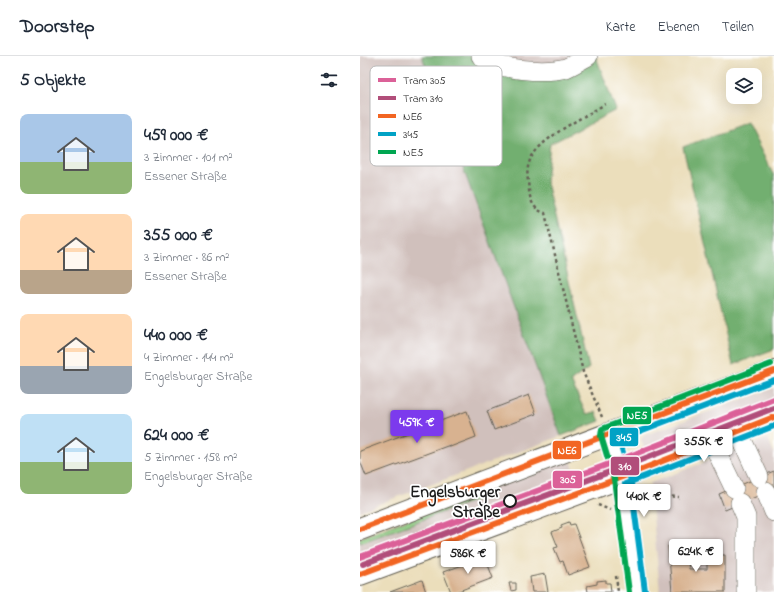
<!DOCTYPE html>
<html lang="de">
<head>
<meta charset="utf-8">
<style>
  body { margin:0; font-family:"Indie Flower",sans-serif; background:#f2f2f3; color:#1f2937; height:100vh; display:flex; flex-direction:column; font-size:15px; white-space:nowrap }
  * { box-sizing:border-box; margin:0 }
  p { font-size:13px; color:#747a83 }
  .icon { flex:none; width:22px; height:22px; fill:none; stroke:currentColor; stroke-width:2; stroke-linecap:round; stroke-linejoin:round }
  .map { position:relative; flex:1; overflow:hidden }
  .sheet { display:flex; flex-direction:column; background:#fff; width:360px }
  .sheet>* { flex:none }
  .controls { position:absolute; left:366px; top:12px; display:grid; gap:8px }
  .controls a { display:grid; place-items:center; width:36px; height:36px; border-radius:8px; background:#fff; box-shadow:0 4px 16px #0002; font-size:20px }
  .price { position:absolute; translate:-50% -34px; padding:0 9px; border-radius:4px; background:#fff; color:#222; font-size:13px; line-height:26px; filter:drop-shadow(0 1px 2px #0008) }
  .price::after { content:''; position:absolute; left:50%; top:24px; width:12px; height:9px; margin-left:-6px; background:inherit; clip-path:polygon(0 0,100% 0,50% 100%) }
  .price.selected { background:#7c3aed; color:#fff }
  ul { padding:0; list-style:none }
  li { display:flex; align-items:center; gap:12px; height:100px; padding:0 20px }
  li span { display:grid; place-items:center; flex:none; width:112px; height:80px; border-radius:8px; color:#555 }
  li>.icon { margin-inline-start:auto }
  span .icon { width:48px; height:48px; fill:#fffc; stroke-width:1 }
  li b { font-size:17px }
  h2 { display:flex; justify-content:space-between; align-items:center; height:48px; padding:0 20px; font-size:17px }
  header { display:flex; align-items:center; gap:24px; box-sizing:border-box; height:56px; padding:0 20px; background:#fff; border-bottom:1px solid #e0e1e3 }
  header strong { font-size:19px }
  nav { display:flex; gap:22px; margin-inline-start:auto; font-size:14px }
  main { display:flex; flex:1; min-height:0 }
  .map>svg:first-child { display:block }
  .industrial { fill:#d0c0bc }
  .green { fill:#8ecb81; stroke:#55744e }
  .forest { fill:#72af6f; stroke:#476646 }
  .building { fill:#d8b290 }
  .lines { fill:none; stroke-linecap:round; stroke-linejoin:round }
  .minor-casing { stroke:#646054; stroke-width:20 }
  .major-casing { stroke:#646054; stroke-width:24 }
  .path { stroke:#646054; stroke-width:2.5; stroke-dasharray:3 3; stroke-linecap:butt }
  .minor { stroke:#fff; stroke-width:19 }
  .major { stroke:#fff; stroke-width:22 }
  .bus-1-casing { stroke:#fff; stroke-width:9 }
  .bus-2-casing { stroke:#fff; stroke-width:9 }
  .bus-3-casing { stroke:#fff; stroke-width:9 }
  .bus-1 { stroke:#f26522; stroke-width:6 }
  .bus-2 { stroke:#01a2c5; stroke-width:6 }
  .bus-3 { stroke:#00a651; stroke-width:6 }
  .tram-1-casing { stroke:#fff; stroke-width:9 }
  .tram-2-casing { stroke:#fff; stroke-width:9 }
  .tram-1 { stroke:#db6198; stroke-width:6 }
  .tram-2 { stroke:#b14e7a; stroke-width:6 }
  .stop-dot { fill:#fff; stroke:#1c1c1c; stroke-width:2 }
  .labels { text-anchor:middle; stroke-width:3.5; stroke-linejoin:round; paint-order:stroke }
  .stop-label { font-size:17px; font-weight:bold; fill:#1c1c1c; stroke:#fff; text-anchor:end }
  .key { fill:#fff; stroke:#bbb; stroke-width:1 }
  .key-label { font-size:11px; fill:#1c1c1c }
  .line-badge { stroke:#fff; stroke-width:1.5 }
  .badge-label { font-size:11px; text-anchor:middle; font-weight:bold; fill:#fff }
</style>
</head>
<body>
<header>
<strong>Doorstep</strong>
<nav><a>Karte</a><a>Ebenen</a><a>Teilen</a></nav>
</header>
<main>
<section class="sheet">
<h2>5 Objekte<svg class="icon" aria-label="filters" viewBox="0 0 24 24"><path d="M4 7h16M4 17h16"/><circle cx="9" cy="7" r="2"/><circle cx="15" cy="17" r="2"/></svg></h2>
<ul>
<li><span style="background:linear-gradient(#a9c7e8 60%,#8fb573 0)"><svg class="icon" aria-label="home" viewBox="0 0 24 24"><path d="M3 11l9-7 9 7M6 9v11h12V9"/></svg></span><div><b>459 000 €</b><p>3 Zimmer · 101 m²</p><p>Essener Straße</p></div></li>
<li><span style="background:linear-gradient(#ffd9b3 70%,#b9a48a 0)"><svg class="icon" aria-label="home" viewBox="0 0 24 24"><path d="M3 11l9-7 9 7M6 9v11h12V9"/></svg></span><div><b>355 000 €</b><p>3 Zimmer · 86 m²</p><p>Essener Straße</p></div></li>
<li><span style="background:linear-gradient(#ffd9b3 65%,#9aa5b1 0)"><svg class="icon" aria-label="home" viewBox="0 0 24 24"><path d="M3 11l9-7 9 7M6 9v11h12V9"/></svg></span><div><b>440 000 €</b><p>4 Zimmer · 144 m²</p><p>Engelsburger Straße</p></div></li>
<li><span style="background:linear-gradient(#bfe0f5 60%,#8fb573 0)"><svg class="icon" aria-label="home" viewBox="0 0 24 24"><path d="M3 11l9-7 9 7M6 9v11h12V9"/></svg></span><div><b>624 000 €</b><p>5 Zimmer · 158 m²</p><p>Engelsburger Straße</p></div></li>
</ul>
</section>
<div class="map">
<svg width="414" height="536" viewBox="0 0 414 536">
  <rect width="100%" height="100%" fill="#fff"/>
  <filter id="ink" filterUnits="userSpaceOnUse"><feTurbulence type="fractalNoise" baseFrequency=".025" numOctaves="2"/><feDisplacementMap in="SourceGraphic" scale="8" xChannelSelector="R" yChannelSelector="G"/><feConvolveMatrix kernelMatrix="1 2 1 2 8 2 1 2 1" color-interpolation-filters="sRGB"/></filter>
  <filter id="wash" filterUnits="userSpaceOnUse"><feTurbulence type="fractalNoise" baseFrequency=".012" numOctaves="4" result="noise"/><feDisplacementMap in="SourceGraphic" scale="16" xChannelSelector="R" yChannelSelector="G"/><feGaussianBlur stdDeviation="0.9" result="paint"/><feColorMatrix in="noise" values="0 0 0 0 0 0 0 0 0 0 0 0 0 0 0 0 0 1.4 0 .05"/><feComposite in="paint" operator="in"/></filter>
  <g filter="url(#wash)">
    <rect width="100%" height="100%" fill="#ebdebb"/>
    <path class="industrial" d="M0,0H62L201,380L0,455Z
      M116,0H238L207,16Z
      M414,332V353L288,399L286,398L281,383L285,379Z
      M408,382L414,397V536H300L290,427Z
      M210,402L219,428L125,463L123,458L0,504V487L118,443L116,437Z"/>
    <path class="green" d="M116,437L118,443L0,487V482Z
      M123,457L125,463L0,510V504Z"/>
    <path class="forest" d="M62,0H116L147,14L236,1L256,54L190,88L186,126L229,312L211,325L226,358L236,356L240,365L201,380Z
      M387,67L414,120V293L373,309L323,91Z"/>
    <g id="blocks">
      <path class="building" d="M169,339L176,358L134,374L127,355Z
        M107,355L116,381L90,391V389L6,420L0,405V395Z
        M414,415V433L365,454L359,438Z
        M209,466L210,469L214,468L230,511L208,519L203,505L200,506L194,492L198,491L192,476L202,472L201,469Z
        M326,488L329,513H347V499H365V536H312L308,490Z
        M125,501L133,522L96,536H91L83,516Z
        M185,518L188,536H172L170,521Z
        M62,524L66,536H30Z
        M246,524V527H250L251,536H228L227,530L237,528V525Z
        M149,527H156V534L151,535Z"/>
    </g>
  </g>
  <g filter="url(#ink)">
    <use href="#blocks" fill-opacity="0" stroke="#646054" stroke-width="1"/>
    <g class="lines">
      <g class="minor-casing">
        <path id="minor" d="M121,0C135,15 187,17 206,12C213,9 221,4 228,0
          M378,375L399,421
          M249,378L262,421L277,536
          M352,386L374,432
          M406,436L414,456
          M380,447L386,461V536"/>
      </g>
      <g class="major-casing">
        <path id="major" d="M0,473L414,315
          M0,518L262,421L414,361"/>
      </g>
      <path class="path" d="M242,361L223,316L185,157C174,154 170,145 169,134C168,125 166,116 169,107C176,83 225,61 245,48
        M282,440L286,439L319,441
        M238,449L250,454
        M256,520L258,536"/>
      <use href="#minor" class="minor"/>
      <use href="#major" class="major"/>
      <g class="bus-1-casing">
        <path id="bus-1" d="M0,473L414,315
          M0,518L262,421L414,361"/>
      </g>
      <g class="bus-2-casing">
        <path id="bus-2" d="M265,428L414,370
          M285,535L270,420L259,383L414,324"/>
      </g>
      <g class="bus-3-casing">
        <path id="bus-3" d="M269,536L254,423L241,380L242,373L411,308"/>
      </g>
      <use href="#bus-1" class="bus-1"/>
      <use href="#bus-2" class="bus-2"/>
      <use href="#bus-3" class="bus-3"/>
      <g class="tram-1-casing">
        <path id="tram-1" d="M0,501L257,405L414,343"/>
      </g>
      <g class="tram-2-casing">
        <path id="tram-2" d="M3,508L260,412L414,352"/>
      </g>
      <use href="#tram-1" class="tram-1"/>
      <use href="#tram-2" class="tram-2"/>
    </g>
  </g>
  <circle class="stop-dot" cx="150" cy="445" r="6"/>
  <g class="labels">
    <g class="stop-label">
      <text x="140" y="441">Engelsburger<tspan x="140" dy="20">Straße</tspan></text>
    </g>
  </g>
  <rect x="10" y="10" width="132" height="100" rx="6" class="key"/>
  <rect x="18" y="22" width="18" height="4" fill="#db6198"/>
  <rect x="18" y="40" width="18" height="4" fill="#b14e7a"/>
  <rect x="18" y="58" width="18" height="4" fill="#f26522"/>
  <rect x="18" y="76" width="18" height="4" fill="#01a2c5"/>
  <rect x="18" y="94" width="18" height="4" fill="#00a651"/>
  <g class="key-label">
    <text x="43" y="28">Tram 305</text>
    <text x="43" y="46">Tram 310</text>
    <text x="43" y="64">NE6</text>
    <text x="43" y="82">345</text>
    <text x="43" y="100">NE5</text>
  </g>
  <g class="line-badge">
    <rect x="262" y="350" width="30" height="19" rx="4" fill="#00a651"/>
    <rect x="249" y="371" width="30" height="20" rx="4" fill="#01a2c5"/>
    <rect x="192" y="384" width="30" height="20" rx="4" fill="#f26522"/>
    <rect x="250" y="400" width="30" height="20" rx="4" fill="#b14e7a"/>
    <rect x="192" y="414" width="31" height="19" rx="4" fill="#db6198"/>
  </g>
  <g class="badge-label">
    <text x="277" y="363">NE5</text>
    <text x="264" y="385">345</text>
    <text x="207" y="398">NE6</text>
    <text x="265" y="414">310</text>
    <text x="208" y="427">305</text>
  </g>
</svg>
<div class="controls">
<a><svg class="icon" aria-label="layers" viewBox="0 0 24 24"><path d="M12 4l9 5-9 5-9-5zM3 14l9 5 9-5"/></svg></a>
</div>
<b class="price selected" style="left:57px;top:388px">459K €</b>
<b class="price" style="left:344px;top:407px">355K €</b>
<b class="price" style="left:284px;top:462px">440K €</b>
<b class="price" style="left:336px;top:517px">624K €</b>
<b class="price" style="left:108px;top:519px">586K €</b>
</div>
</main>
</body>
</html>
